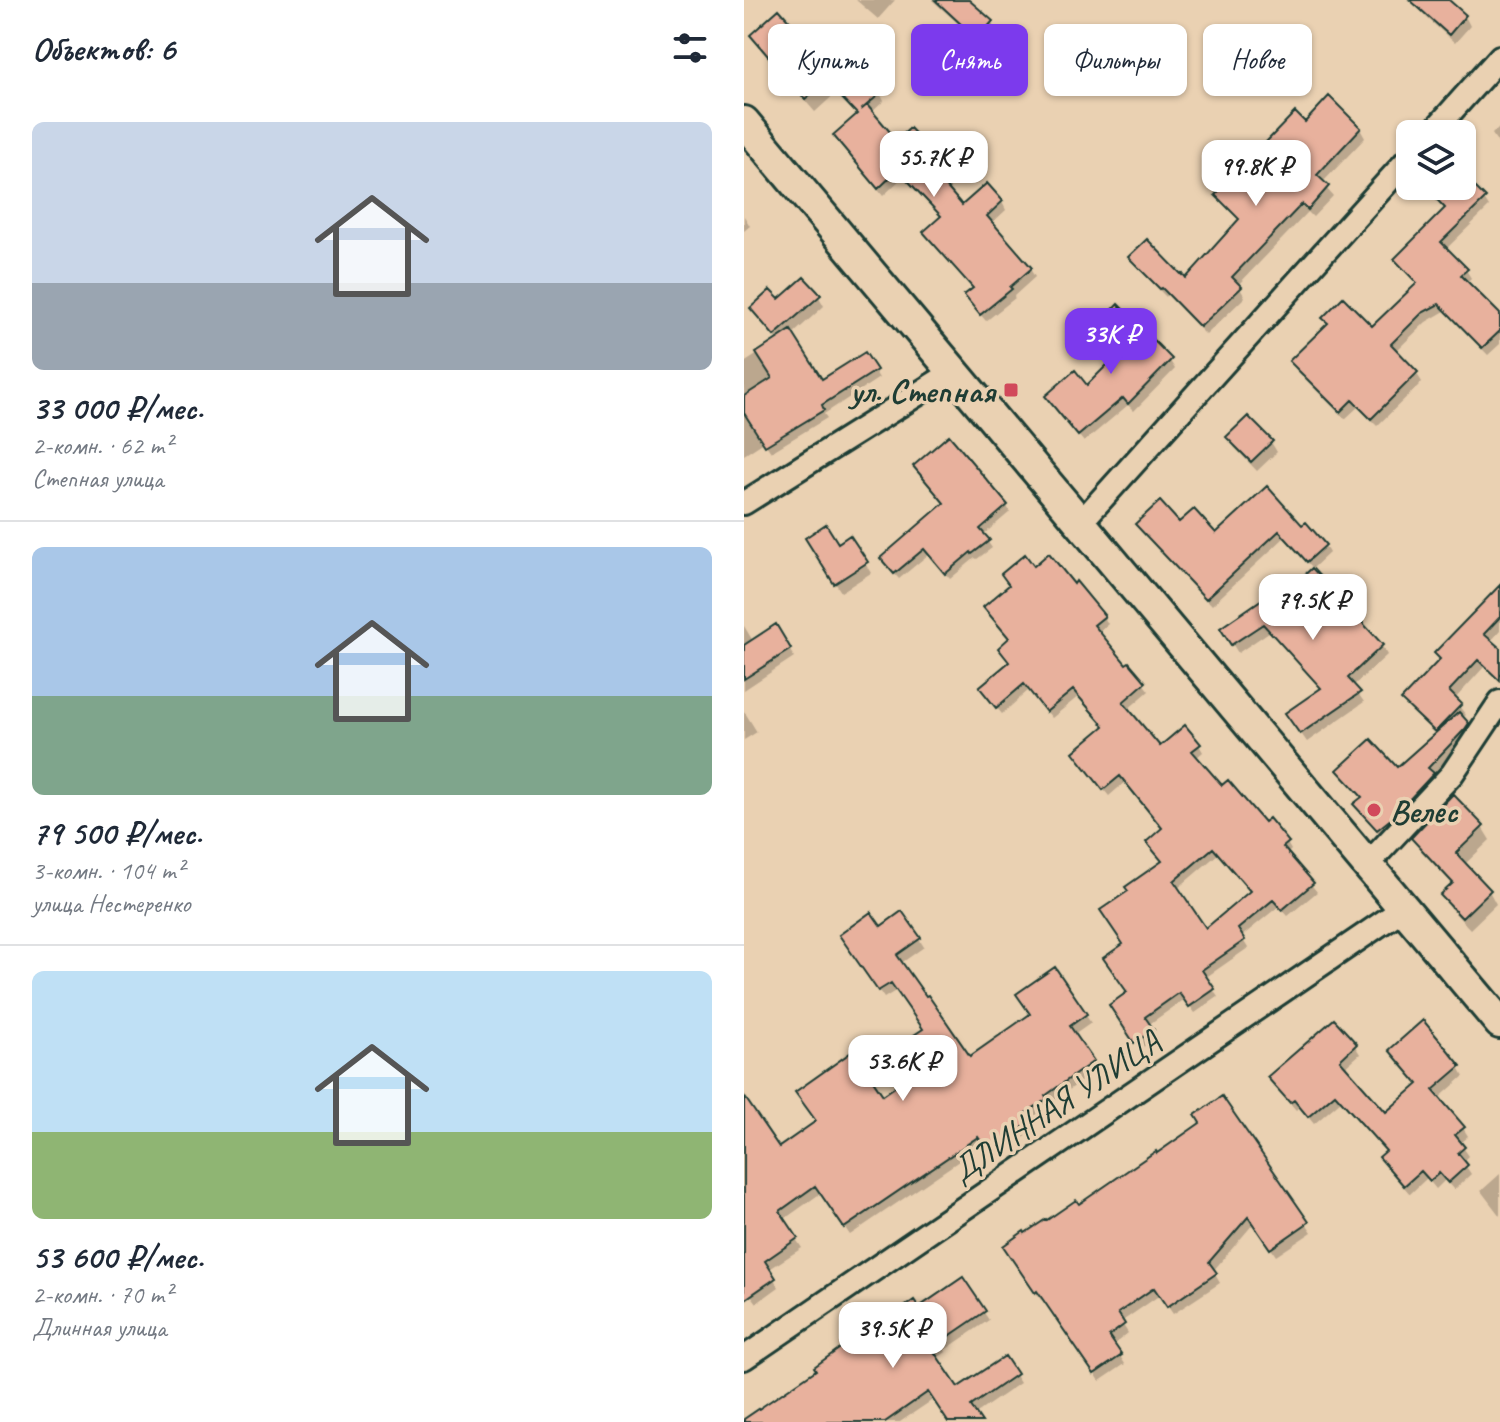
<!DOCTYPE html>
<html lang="ru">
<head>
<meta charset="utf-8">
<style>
  body { margin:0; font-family:Caveat,sans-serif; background:#f2f2f3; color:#1f2937; height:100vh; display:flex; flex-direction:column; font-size:30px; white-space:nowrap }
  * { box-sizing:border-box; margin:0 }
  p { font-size:26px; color:#747a83 }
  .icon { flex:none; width:44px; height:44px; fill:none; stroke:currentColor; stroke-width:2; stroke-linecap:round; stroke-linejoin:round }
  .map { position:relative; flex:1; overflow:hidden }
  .side { display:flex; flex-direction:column; background:#fff; width:744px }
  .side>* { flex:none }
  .banner { position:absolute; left:24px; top:24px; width:612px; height:72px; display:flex; gap:16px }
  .fabs { position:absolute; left:652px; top:120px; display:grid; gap:16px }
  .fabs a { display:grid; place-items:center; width:80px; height:80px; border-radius:12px; background:#fff; box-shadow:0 2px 6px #0004; font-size:40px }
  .price { position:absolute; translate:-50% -68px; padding:0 18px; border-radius:16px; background:#fff; color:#222; font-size:26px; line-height:52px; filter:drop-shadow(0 2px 4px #0008) }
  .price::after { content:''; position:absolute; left:50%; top:48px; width:24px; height:18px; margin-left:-12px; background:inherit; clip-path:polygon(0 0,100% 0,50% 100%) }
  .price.active { background:#7c3aed; color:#fff }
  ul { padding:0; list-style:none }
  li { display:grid; align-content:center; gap:16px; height:424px; padding:0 32px }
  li+li { border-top:2px solid #e0e1e3 }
  li span { display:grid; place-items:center; height:248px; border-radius:12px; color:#555 }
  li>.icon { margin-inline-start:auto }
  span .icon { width:144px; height:144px; fill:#fffc; stroke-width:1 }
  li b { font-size:34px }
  h2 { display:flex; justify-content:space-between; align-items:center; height:96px; padding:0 32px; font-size:34px }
  .tag { padding:0 28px; border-radius:12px; background:#fff; box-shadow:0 2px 6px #0004; font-size:28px; line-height:72px }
  .tag.active { background:#7c3aed; color:#fff }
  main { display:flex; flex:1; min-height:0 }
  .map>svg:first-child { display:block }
  .shadow { fill:#0003; fill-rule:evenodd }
  .building { fill:#e8b19d; stroke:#1f3d34; stroke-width:2; fill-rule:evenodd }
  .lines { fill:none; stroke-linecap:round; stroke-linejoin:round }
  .street-casing { stroke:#1f3d34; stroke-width:28 }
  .secondary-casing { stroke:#1f3d34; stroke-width:36 }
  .street { stroke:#ead1b2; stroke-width:22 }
  .secondary { stroke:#ead1b2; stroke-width:30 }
  .poi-dot { fill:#d1495b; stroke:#ead1b2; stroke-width:3 }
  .labels { text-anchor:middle; stroke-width:7; stroke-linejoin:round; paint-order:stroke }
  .poi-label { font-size:34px; font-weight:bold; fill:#1f3d34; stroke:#ead1b2; text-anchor:end }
  .street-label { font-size:34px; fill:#1f3d34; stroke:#ead1b2 }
</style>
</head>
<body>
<main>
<section class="side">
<h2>Объектов: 6<svg class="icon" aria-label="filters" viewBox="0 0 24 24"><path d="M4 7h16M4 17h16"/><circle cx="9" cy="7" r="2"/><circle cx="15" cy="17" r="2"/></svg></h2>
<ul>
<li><span style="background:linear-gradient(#c9d6e8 65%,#9aa5b1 0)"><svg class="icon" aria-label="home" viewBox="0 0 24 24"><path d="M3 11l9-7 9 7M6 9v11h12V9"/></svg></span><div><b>33 000 ₽/мес.</b><p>2-комн. · 62 m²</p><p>Степная улица</p></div></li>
<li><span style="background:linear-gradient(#a9c7e8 60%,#7fa58c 0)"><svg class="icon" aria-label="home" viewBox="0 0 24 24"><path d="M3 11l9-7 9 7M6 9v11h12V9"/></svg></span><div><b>79 500 ₽/мес.</b><p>3-комн. · 104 m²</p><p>улица Нестеренко</p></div></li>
<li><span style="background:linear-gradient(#bfe0f5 65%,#8fb573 0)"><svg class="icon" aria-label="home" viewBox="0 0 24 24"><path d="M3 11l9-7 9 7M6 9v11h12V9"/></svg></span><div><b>53 600 ₽/мес.</b><p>2-комн. · 70 m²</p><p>Длинная улица</p></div></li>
</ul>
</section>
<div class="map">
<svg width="756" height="1422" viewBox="0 0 756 1422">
  <rect width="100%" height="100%" fill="#ead1b2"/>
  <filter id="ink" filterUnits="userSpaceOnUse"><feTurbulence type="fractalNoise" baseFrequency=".0125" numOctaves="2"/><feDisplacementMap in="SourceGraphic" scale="16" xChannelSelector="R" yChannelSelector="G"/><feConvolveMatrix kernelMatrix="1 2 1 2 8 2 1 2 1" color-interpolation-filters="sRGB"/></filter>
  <g filter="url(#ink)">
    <path class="shadow" d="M112,0H151L134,19Z
      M188,0H223L247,22L252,31L239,46Z
      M681,0H702L721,16L726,26L711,43L681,16L675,7Z
      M8,36L89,74L99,91L136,93L140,101L127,113L153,143L195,162L200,170L192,178L218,208L258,202L262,210L247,224L286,269L291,277L270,296L271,298L242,321L227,304L230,289L186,240L182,233L198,218L159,177L139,196L96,143L114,116L100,101L94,91L71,112L17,50Z
      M561,124L616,129L621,138L578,183L589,196L569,217L564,212L494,285L501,297L462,335L423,295L422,297L392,266L387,257L442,280L496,221L479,204L474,195Z
      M756,126V146L748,134Z
      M718,177L740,199L745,207L702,249L722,270L727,278L722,283L756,317V344L744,355L701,311L682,322L651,352L673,374L678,382L633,426L614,407L601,419L552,370L548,361L585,325L581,318L628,329L674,285L657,268L652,259L702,210L690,194L699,186H718Z
      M0,216L6,226L0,231Z
      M75,297L80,306L48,335L78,382L120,355L135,378L80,414L83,418L27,452L20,442L0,455V363L34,341L14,317L8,308L35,302Z
      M360,321L426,361L431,369L390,411L384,405L340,442L308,404L343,388L384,347L365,329Z
      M485,437L527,442L533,452L513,471L490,447Z
      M202,504L263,506L266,512L239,535L248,548L233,559L231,558L206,579L185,554L155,579L142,564Z
      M394,524L435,525L472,536L558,528L581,546L585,553L569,568L540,538L468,605L398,532Z
      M105,538L127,573L97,592L69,548L93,546Z
      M290,568L360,617L364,624L354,633L382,667L385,665L405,691L383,710L416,749L455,745L459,752L452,758L478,788L543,843L547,850L543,854L573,892L544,916L535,906L497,937L504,948L461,978L474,997L451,1013L441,999L404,1025L413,1038L396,1049L372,1013L385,993L381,945L386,892L420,863V829L381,782L365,796L335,760L331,753L361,727L335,696L308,718L285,690L258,714L242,695L267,663V639ZM474,854L507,893L461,931L433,889Z
      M756,588V631L746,642L756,652V683L740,667L710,700L722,715L718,718L728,733L689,776L693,783L638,837L617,813L612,805L619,799L600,778L596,770H653L692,735L665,709L660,700L697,661L692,654Z
      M535,602L638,646L643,655L609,686L620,702L563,742L549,722L578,690L525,632L494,653L484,637Z
      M0,626L9,641L31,627L50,657L0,690Z
      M0,711L13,732L0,740Z
      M738,827L746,840L720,865L745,891L752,904L726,929L706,908L699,895L709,885L677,851L669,839Z
      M136,928L175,939L180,947L156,964L225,1058L288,1015L311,970L347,1023L330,1035L353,1070L304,1105L306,1108L283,1123L288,1132L250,1159L240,1144L106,1235L77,1193L39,1220L58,1248L24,1270L35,1287L13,1303L7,1295L0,1300V1103L34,1150L139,1097L190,1062L181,1030L153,990L140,998L103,944Z
      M590,1021L611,1046L616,1054L600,1068L642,1115L675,1085L652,1059L647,1051L715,1067L720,1076L694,1099L719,1128L724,1136L716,1143L725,1156L719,1162L727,1174L710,1190L701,1180L692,1189L683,1178L666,1194L642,1166L637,1158L643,1153L597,1101L570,1124L556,1107L552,1110L531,1086L526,1078Z
      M478,1099L568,1232L532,1256L510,1223L469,1271L476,1283L429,1314L416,1295L377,1322L384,1333L369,1345L381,1364L356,1381L300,1298L297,1300L266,1254L280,1236L334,1207L458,1124Z
      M756,1174V1216L737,1191Z
      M218,1280L245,1320L201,1350L202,1352L192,1359L213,1390L260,1358L276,1383L230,1415L235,1422H206L190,1399L156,1422H0L101,1352L174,1310Z"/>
    <path class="building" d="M191,0H225L249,21L233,39Z
      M666,0H705L722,15L705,35Z
      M35,9L91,73L61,99L6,35Z
      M118,70L138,92L117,110L123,105L153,140L166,128L197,161L188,170L218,205L243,183L259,201L243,216L288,268L266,287L268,289L236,315L220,295L229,288L179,232L197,216L154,170L134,189L89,135L113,114L93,93Z
      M585,96L617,128L573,175L585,186L564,210L558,204L488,277L498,287L456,327L418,288L416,289L384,257L403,239L438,275L439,274L442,278L495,219L471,195L551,112L561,122Z
      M680,186H730L742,198L697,242L724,269L717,275L756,314V331L738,348L695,304L678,313L647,344L674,372L627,419L608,400L596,412L545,361L584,323L578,318L599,297L628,326L673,283L650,259L701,208Z
      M60,277L77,295L30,336L6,308L26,290L35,299Z
      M374,304L428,359L384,404L379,398L334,436L301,396L331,370L343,385L383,345L358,321Z
      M47,330L78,379L121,352L133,370L78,405L80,410L21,446L0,413V396L28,378L12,353Z
      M504,416L529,441L507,462L482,437Z
      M205,435L264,505L236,529L246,540L228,554L227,552L201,574L180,549L150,574L136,558L200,503L169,466Z
      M523,486L558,525L562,522L582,545L563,562L535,531L462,599L391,524L416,501L435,522L450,509L472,533Z
      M82,524L94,543L106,535L124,562L90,584L61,538Z
      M305,553L330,584L332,581L361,616L350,625L382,664L385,662L402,682L379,702L416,746L441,725L457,744L448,751L478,785L484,780L520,822L525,818L545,842L539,847L570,883L538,910L529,900L494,929L501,940L458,970L471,989L445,1007L435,993L401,1017L410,1030L390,1043L365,1005L383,992L359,958L379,944L356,910L384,891L381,887L418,861L402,842L418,828L376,776L359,790L329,752L360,726L329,690L302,712L280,684L252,708L235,687L265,662L254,648L265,638L239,607L265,585L257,574L281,554L290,566ZM469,848L506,891L462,928L430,881Z
      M568,568L639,645L604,678L617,692L556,734L541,713L577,688L519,624L487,645L476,628L530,591L535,599Z
      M756,585V617L740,634L756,648V681L734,660L705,691L718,704L691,732L657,700L696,659L690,653Z
      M32,624L47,649L0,679V645Z
      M715,712L725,723L721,729L684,768L690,773L648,818L633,830L609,804L618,797L593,770L627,739L653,767Z
      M709,794L740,826L712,853L747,890L718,918L696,895L709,883L667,838Z
      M158,911L177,938L153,955L182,996L184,995L226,1056L286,1014L272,994L311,967L343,1014L326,1026L350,1061L301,1096L303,1099L280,1114L285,1123L244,1152L234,1137L100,1228L71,1186L36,1211L54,1238L21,1261L32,1278L0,1300V1096L35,1147L72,1121L51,1092L109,1051L139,1095L188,1061L170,1035L179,1029L147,983L134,991L95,935L127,912L137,926Z
      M590,1019L613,1044L596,1060L642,1112L674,1084L645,1050L679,1020L717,1066L689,1090L721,1127L711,1135L721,1147L714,1153L724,1165L704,1183L695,1173L686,1181L677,1171L660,1186L635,1157L642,1151L591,1094L564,1117L550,1100L546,1103L523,1077Z
      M478,1096L565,1222L526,1249L504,1217L465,1262L473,1273L423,1307L410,1288L374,1313L381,1324L365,1336L378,1355L350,1374L293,1291L291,1293L259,1246L280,1231L281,1233L302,1219L303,1220L332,1200L335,1204L412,1151L413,1153L456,1123L451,1115Z
      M219,1277L242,1311L198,1341L199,1343L189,1350L214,1387L261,1356L273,1374L227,1406L238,1422H204L184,1392L141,1422H0V1419L72,1370L70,1367L99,1346L101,1350L170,1300L175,1307Z"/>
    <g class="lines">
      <g class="street-casing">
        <path id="street" d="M687,134L756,57
          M0,503L209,372
          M336,523L666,157
          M623,865L708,774L756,702
          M0,1358L660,908"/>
      </g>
      <g class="secondary-casing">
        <path id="secondary" d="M0,122L756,1023"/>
      </g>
      <use href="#street" class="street"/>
      <use href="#secondary" class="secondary"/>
    </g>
  </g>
  <g class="poi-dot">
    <rect x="259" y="382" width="16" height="16" rx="4"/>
    <circle cx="630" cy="810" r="8"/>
  </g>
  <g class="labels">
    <g class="poi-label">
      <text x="251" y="402">ул. Степная</text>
      <text x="646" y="822" text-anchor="start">Велес</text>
    </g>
    <g class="street-label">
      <text transform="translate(311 1105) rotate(-34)" y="12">ДЛИННАЯ УЛИЦА</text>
    </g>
  </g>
</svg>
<div class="fabs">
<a><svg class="icon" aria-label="layers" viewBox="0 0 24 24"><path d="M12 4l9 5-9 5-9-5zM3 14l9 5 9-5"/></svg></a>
</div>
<b class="price" style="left:190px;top:199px">55.7K ₽</b>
<b class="price" style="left:512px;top:208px">99.8K ₽</b>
<b class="price active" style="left:367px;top:376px">33K ₽</b>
<b class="price" style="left:569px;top:642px">79.5K ₽</b>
<b class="price" style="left:159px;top:1103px">53.6K ₽</b>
<b class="price" style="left:149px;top:1370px">39.5K ₽</b>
<div class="banner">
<a class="tag">Купить</a>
<a class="tag active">Снять</a>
<a class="tag">Фильтры</a>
<a class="tag">Новое</a>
</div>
</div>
</main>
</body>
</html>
